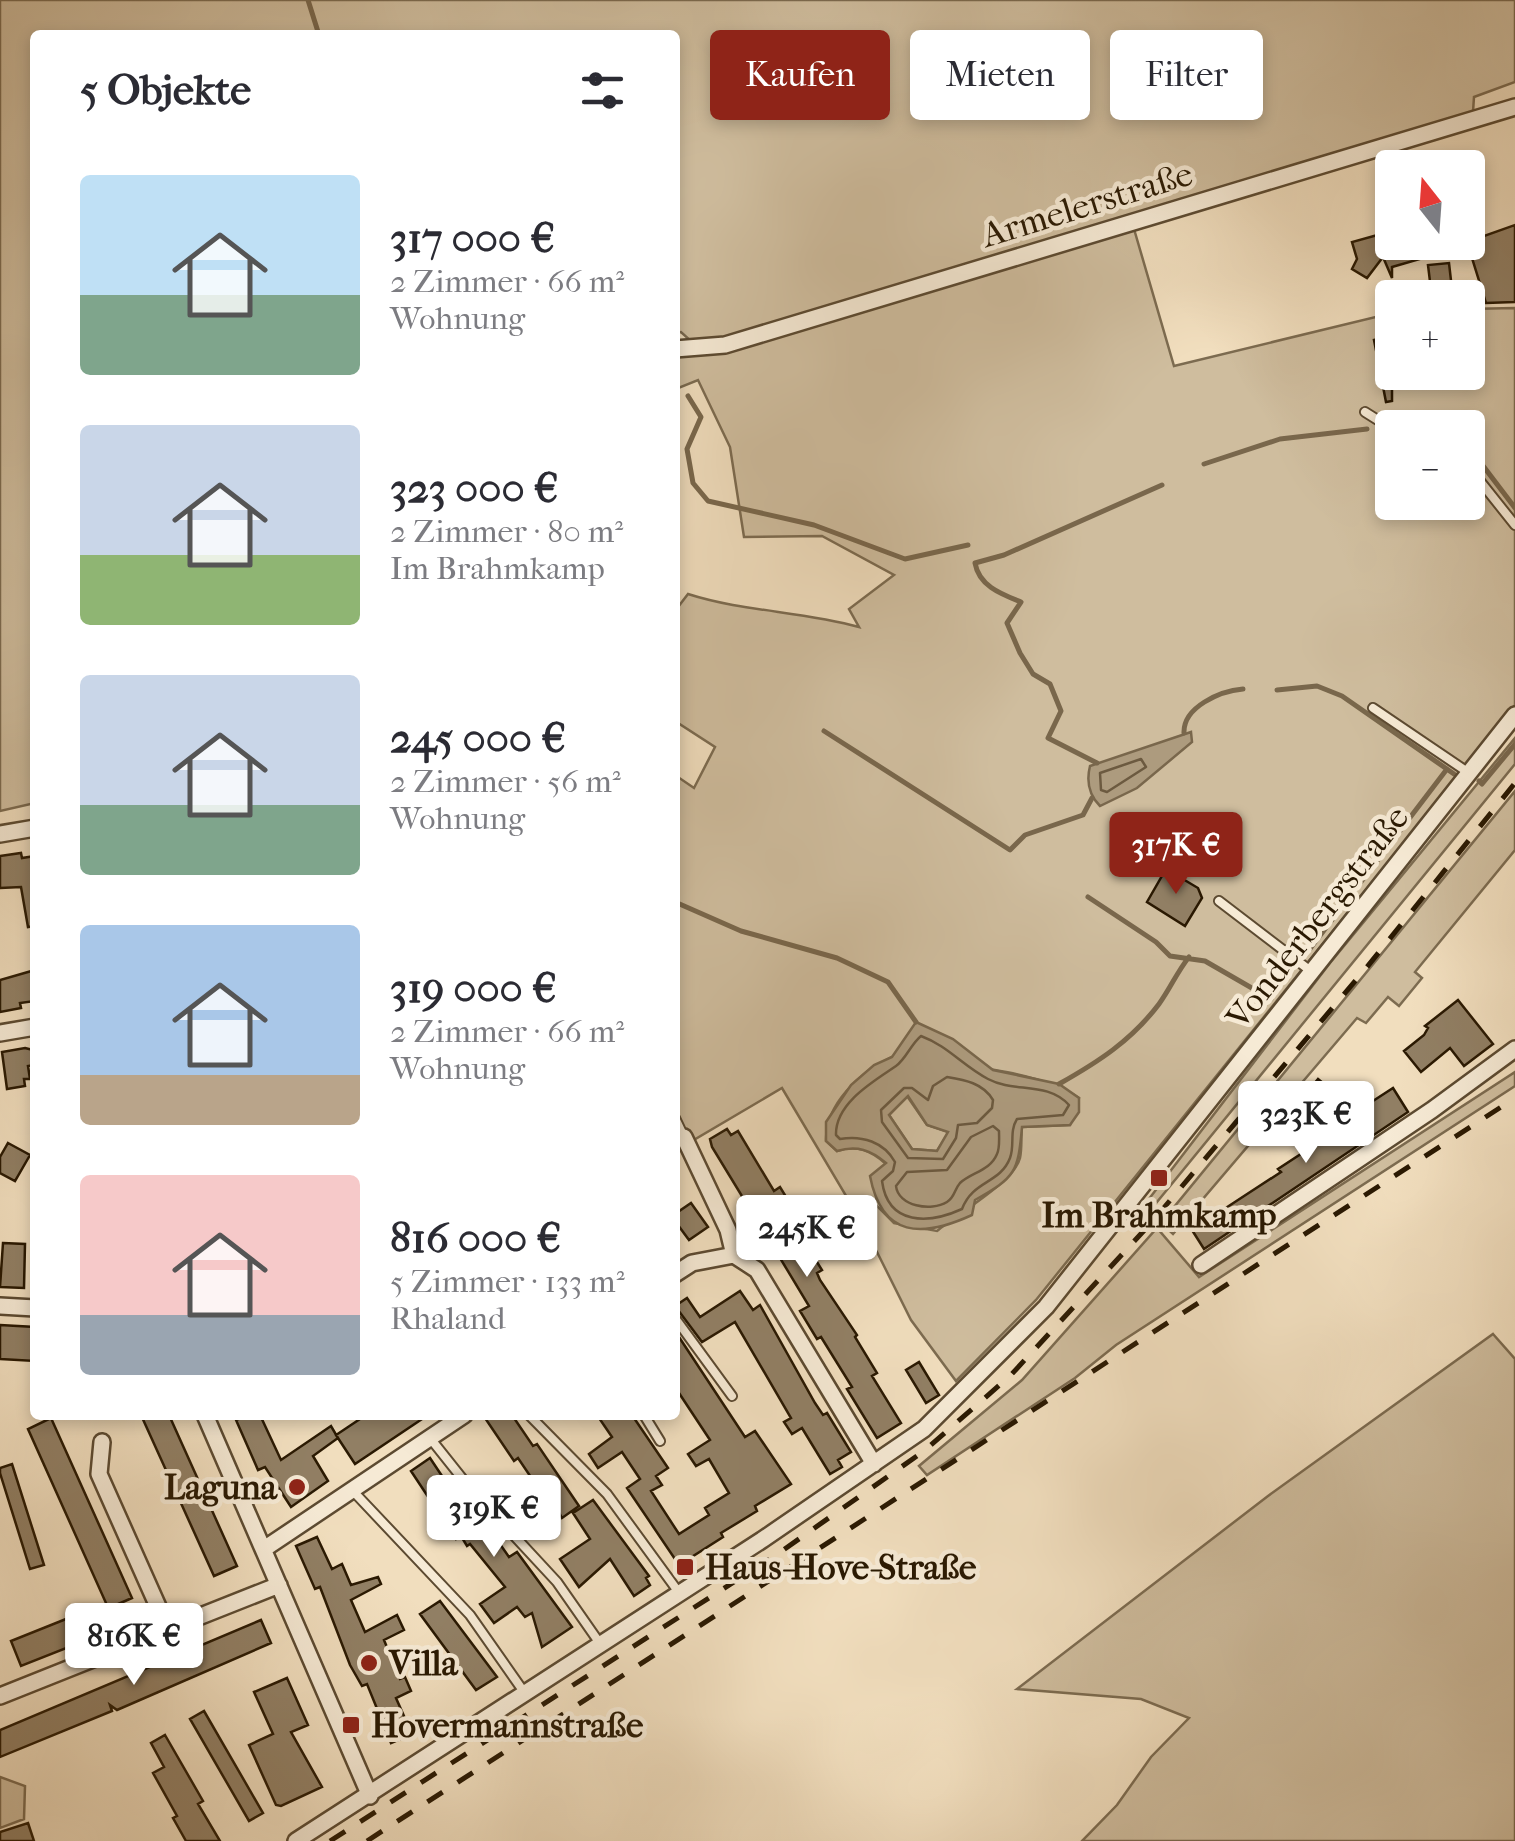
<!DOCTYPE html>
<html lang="de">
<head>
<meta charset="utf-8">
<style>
  body { margin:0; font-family:"IM FELL French Canon",serif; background:#f7f7f7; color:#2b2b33; height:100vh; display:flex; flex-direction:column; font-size:38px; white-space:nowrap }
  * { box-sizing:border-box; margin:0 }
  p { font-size:32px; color:#7c7c81 }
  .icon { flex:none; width:55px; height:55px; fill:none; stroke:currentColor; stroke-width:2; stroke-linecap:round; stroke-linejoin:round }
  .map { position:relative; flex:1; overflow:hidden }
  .side { position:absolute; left:30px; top:30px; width:650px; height:1390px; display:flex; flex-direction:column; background:#fff; border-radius:10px; box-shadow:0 5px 15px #0003 }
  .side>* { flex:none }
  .guide { position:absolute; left:710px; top:30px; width:655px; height:90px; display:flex; gap:20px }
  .needle { width:65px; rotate:343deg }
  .controls { position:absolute; left:1375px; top:150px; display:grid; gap:20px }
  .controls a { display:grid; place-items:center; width:110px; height:110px; border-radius:10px; background:#fff; box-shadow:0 5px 15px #0003; font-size:50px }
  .price { position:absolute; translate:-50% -85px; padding:0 22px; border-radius:10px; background:#fff; color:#222; font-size:32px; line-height:65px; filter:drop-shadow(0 2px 5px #0008) }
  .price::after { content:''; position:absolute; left:50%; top:60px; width:30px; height:22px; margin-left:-15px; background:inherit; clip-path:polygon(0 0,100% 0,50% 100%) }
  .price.on { background:#8f2418; color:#fff }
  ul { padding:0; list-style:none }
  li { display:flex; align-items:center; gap:30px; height:250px; padding:0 50px }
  li span { display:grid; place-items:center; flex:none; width:280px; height:200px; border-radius:10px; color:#555 }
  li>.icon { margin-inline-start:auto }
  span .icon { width:120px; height:120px; fill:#fffc; stroke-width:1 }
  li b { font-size:42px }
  h2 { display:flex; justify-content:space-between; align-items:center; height:120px; padding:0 50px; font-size:42px }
  .chip { padding:0 35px; border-radius:10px; background:#fff; box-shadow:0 5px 15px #0003; font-size:35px; line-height:90px }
  .chip.on { background:#8f2418; color:#fff }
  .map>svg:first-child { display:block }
  .green { fill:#cfbd9e; stroke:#7c6b50; stroke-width:2.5; fill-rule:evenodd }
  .water { fill:#ad9b7e; stroke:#79674c; stroke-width:2.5; fill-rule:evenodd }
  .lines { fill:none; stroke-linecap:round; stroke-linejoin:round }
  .shore { stroke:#6c5a40; stroke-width:2.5 }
  .stream { stroke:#79674c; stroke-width:5 }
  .building { fill:#917f64; stroke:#2a1902; stroke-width:2.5 }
  .lane-casing { stroke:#5c4a31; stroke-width:12 }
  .street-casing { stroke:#5c4a31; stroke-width:20 }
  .lane { stroke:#f6ead5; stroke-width:8 }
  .street { stroke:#f6ead5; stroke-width:15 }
  .rail { stroke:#2a1902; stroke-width:5; stroke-dasharray:18 18; stroke-linecap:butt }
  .poi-dot { fill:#8f2418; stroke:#f6ead5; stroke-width:4 }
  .labels { text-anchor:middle; stroke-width:9; stroke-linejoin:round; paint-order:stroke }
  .street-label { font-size:35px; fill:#2a1902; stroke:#f6ead5 }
  .poi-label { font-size:35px; font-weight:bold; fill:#2a1902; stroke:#f6ead5; text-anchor:start }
</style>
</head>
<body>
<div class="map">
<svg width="1515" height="1841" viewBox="0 0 1515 1841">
  <rect width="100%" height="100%" fill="#f1debe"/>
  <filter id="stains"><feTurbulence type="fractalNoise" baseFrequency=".002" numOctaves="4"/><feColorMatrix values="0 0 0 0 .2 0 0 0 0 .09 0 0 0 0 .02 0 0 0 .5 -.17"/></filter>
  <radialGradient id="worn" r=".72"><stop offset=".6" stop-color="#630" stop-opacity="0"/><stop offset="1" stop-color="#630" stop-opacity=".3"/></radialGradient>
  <path class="green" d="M0,0H1515V82L1474,97L1473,112L1015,254L749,333L693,343L681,332L675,333V35H35V803L0,811Z
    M1134,229L1174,366L1392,313V372H1468V309L1515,308V705L1036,1300L956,1381L911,1320L864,1226L782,1088L675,1151V775L694,788L715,747L675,721V611L688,594C744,612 803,611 859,627L849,609L894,575L822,536L744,537L730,447L698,380L676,389L675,355ZM1392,428H1468V502H1392ZM892,1057C946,1064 1035,1068 1079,1098L1070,1125L1022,1127C1021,1137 1022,1149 1020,1158C1015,1181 957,1214 937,1231L894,1223L875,1204L886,1164C871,1150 857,1145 837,1151L826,1141C825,1104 860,1072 892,1057Z
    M1515,738V764L1148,1213L1142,1208L1330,963Z
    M1515,791V850L1415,972L1422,978L1399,1006L1388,997L1366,1023L1357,1018L1173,1234L1161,1223Z
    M1515,1072V1086L1116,1345L1075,1378L927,1475L919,1466L1022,1380L1157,1228L1199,1277Z
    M907,1096L927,1125L949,1132L937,1151L912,1149L889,1115Z
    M1493,1334L1515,1359V1841H1082L1117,1805L1151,1757L1189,1718L1141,1699L1017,1689L1268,1496Z
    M0,1777L25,1786L24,1819L0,1828Z"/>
  <path class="water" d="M1191,732L1192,742L1137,788L1100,806C1089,795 1086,782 1090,766Z
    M916,1022L953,1039L993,1070L1059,1084L1079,1098V1112L1070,1125L1022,1127C1018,1172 1016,1177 975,1200L972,1215C922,1238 882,1238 870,1176L886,1163C871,1150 857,1145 837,1151L826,1141V1122L851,1085L874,1065L892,1057ZM908,1096L927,1125L948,1132L937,1151L912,1149L889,1115Z"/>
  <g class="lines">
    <path class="shore" d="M1141,759L1146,767L1107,792L1101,790L1100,773Z
      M921,1036C948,1046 963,1066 988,1079C1014,1093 1047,1081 1069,1105L1063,1115L1017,1119C1009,1132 1015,1145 1010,1158C1000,1184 973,1180 962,1209C929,1224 888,1226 882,1181L893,1171L895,1162C884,1142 862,1135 840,1139L836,1135C835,1103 874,1081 896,1066C906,1059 911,1044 921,1036Z
      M947,1077C965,1080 983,1083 993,1100L992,1108L977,1123L958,1125L956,1138L943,1159L908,1158L882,1122L881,1110L904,1088H912L928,1100L933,1086Z
      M993,1126L999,1131C999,1138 1000,1148 997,1154C990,1171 972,1172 960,1183C954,1190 955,1197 947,1202C931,1212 898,1206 896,1186L907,1172L947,1170L971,1137Z"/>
    <path class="stream" d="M308,0L319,35
      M688,396L701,417L687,449L693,483L708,501L814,525L905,559L968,545
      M1395,420L1420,428
      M1455,428H1459
      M1468,446L1515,508
      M1204,464L1280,439L1367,429
      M1277,690L1317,686L1342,696L1454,774
      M824,731L1010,850L1025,835L1083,815L1092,798
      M1184,733C1183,707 1220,691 1243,689
      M1097,763L1048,738L1061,711L1050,684L1033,674L1020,653L1007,623L1021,602C1001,594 979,586 975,563L1004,555L1162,485
      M1479,781L1482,784L1515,744
      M1088,897L1156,942L1170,956L1205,961L1271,999
      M675,902L741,931L837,958L888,982L916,1022
      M1309,950L1447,769
      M1059,1084C1098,1062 1131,1041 1159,1004C1170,989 1177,972 1189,957"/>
  </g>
  <path class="building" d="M1515,225V302L1486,303L1467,242Z
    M1392,231V242H1415L1420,259L1392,267V278L1383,257L1367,278L1352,269L1357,259L1352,242Z
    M1449,263L1453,298H1432L1428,265Z
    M1392,336V401L1386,402L1374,340Z
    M21,853L22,858L35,856V926L28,927L21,887L0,888V856Z
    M1166,869L1198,888L1202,898L1185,926L1147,902Z
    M35,970V1001L20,1003L21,1008L0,1012V980Z
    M1458,1000L1493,1044L1464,1066L1450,1048L1421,1072L1404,1051L1424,1035L1428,1028L1425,1026Z
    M25,1048L33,1050L35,1065L28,1066L30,1079H24L25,1086L7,1089L2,1052Z
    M1318,1079L1329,1088L1301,1123L1289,1114Z
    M1393,1088L1408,1112L1204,1249L1192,1230L1281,1172L1278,1169L1339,1129L1336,1125Z
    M727,1129L731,1135L738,1131L774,1191L780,1187L804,1226L797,1230L822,1270L817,1273L820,1280L857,1335L855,1337L877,1373L872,1376L901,1423L877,1438L847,1389L852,1387L821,1337L817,1339L800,1311L809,1306L777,1253L783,1248L755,1202L748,1206L712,1147L710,1139Z
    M8,1143L30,1155L15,1181L0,1173V1157Z
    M691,1203L708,1227L689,1240L675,1221V1214Z
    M3,1243L25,1244L24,1288L0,1287Z
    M740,1291L753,1310L760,1305L815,1403L823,1415L827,1413L851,1452L838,1460L842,1467L830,1474L802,1428L792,1434L784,1422L791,1418L735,1322L702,1342L675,1306L687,1298L700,1317Z
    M0,1325L35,1327V1361L0,1359Z
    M675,1331L745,1437L755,1431L791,1484L755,1506L757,1511L721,1533L723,1537L679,1565L627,1488L640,1479L622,1452L598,1468L589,1454L612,1437L597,1415H632L668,1468L656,1476L662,1485L651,1491L679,1534L709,1515L705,1508L729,1493L709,1459L696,1466L688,1454L710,1440L675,1387Z
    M919,1362L939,1395L926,1403L906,1370Z
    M141,1415H169L237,1566L214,1576Z
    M248,1415H260L281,1460L331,1426L338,1438L313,1456L328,1481L291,1507L265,1467L258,1470L236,1420Z
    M366,1415H428L355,1464L336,1435Z
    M483,1415H512L533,1446L537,1444L579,1506L562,1518L548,1492L543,1495L518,1458L514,1461Z
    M51,1418L132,1598L109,1608L117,1628L21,1666L11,1641L106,1603L28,1429Z
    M430,1458L456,1497L461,1494L496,1546L500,1544L509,1557L517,1552L572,1627L542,1647L532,1613L525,1617L517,1607L494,1623L480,1604L505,1587L470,1544L467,1546L461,1536L456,1539L411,1471Z
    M12,1464L44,1565L30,1569L0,1473V1468Z
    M593,1500L649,1576L646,1578L650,1585L634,1596L610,1559L579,1587L560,1559L590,1539L573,1513Z
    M317,1537L332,1569L342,1564L351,1585L378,1577L381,1584L351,1600L365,1632L397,1615L404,1630L384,1640L400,1679L405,1677L411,1691L396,1698L412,1734L391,1743L367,1684L362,1686L350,1665L320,1587L315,1589L296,1546Z
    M440,1601L497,1677L476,1690L420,1614Z
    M261,1620L271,1643L117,1710L110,1705L112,1711L0,1757V1730Z
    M287,1678L308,1725L291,1732L322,1787L281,1806L276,1805L249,1745L273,1734L254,1692Z
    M204,1711L263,1813L249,1821L190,1719Z
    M165,1735L203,1801L198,1804L220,1841H186L173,1818L177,1816L153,1773L164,1767L151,1743Z
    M28,1823L34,1841H0V1832Z"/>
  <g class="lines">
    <g class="lane-casing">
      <path id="lane" d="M1365,412L1392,429
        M1468,466L1515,525
        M1373,708L1469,773
        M1219,901L1312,972
        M675,1118L684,1137
        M675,1318L732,1396
        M529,1415L607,1494L680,1594
        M644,1415L660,1441
        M430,1438L469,1487L557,1582L601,1645
        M352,1490L470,1615L524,1692"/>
    </g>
    <g class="street-casing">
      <path id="street" d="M675,349L725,345L1515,107
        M0,834L35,828
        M0,1033L35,1027
        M684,1137L728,1230L734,1255L757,1270L874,1464
        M1201,1265L1432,1110L1515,1049
        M675,1274L692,1263L734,1255
        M0,1306L35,1308
        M205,1415L370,1796
        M102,1442L99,1474L168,1629L279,1585
        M264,1549L464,1415
        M0,1696L168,1629
        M296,1841L762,1540L924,1429L1046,1307L1515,715"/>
    </g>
    <use href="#lane" class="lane"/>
    <use href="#street" class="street"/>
    <path class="rail" d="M330,1841L779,1553L924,1451L1010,1376L1151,1223L1367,967L1515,783
      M367,1841L1515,1098"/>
  </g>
  <g class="poi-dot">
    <rect x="1149" y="1168" width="20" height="20" rx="5"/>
    <circle cx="297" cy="1487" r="10"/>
    <rect x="675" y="1557" width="20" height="20" rx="5"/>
    <circle cx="369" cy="1663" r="10"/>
    <rect x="341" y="1715" width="20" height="20" rx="5"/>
  </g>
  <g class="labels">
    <g class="street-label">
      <text transform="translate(1087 204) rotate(-17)" y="12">Armelerstraße</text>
      <text transform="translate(1317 917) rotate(-52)" y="12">Vonderbergstraße</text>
    </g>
    <g class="poi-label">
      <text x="1159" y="1227" text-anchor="middle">Im Brahmkamp</text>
      <text x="277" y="1499" text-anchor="end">Laguna</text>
      <text x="705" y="1579">Haus-Hove-Straße</text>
      <text x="389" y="1675">Villa</text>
      <text x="371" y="1737">Hovermannstraße</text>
    </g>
  </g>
  <rect width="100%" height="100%" filter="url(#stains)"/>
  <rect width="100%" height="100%" fill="url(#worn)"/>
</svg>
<div class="controls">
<a><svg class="needle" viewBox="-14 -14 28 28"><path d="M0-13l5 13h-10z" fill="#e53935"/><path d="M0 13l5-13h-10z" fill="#7c7c81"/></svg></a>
<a>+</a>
<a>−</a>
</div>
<b class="price on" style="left:1176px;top:897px">317K €</b>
<b class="price" style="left:1306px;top:1166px">323K €</b>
<b class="price" style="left:807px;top:1280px">245K €</b>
<b class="price" style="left:494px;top:1560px">319K €</b>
<b class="price" style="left:134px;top:1688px">816K €</b>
<div class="guide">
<a class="chip on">Kaufen</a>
<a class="chip">Mieten</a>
<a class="chip">Filter</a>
</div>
<section class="side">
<h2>5 Objekte<svg class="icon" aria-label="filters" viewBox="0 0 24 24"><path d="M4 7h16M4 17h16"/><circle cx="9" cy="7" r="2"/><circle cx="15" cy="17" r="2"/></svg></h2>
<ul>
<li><span style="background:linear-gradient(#bfe0f5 60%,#7fa58c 0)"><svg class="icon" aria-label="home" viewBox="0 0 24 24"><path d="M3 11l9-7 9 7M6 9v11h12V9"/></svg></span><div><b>317 000 €</b><p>2 Zimmer · 66 m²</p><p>Wohnung</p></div></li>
<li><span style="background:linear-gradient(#c9d6e8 65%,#8fb573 0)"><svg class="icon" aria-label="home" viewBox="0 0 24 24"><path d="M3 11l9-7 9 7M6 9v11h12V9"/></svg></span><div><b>323 000 €</b><p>2 Zimmer · 80 m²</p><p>Im Brahmkamp</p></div></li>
<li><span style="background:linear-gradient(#c9d6e8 65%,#7fa58c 0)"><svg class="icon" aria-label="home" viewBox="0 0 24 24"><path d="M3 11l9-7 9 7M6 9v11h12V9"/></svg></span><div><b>245 000 €</b><p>2 Zimmer · 56 m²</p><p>Wohnung</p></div></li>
<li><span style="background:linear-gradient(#a9c7e8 75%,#b9a48a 0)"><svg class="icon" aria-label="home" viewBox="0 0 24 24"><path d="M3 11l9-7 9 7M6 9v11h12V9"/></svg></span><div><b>319 000 €</b><p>2 Zimmer · 66 m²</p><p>Wohnung</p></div></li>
<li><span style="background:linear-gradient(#f6c9c9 70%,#9aa5b1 0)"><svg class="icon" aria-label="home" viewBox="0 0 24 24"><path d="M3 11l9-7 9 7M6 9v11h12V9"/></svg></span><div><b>816 000 €</b><p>5 Zimmer · 133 m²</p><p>Rhaland</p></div></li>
</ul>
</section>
</div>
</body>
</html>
